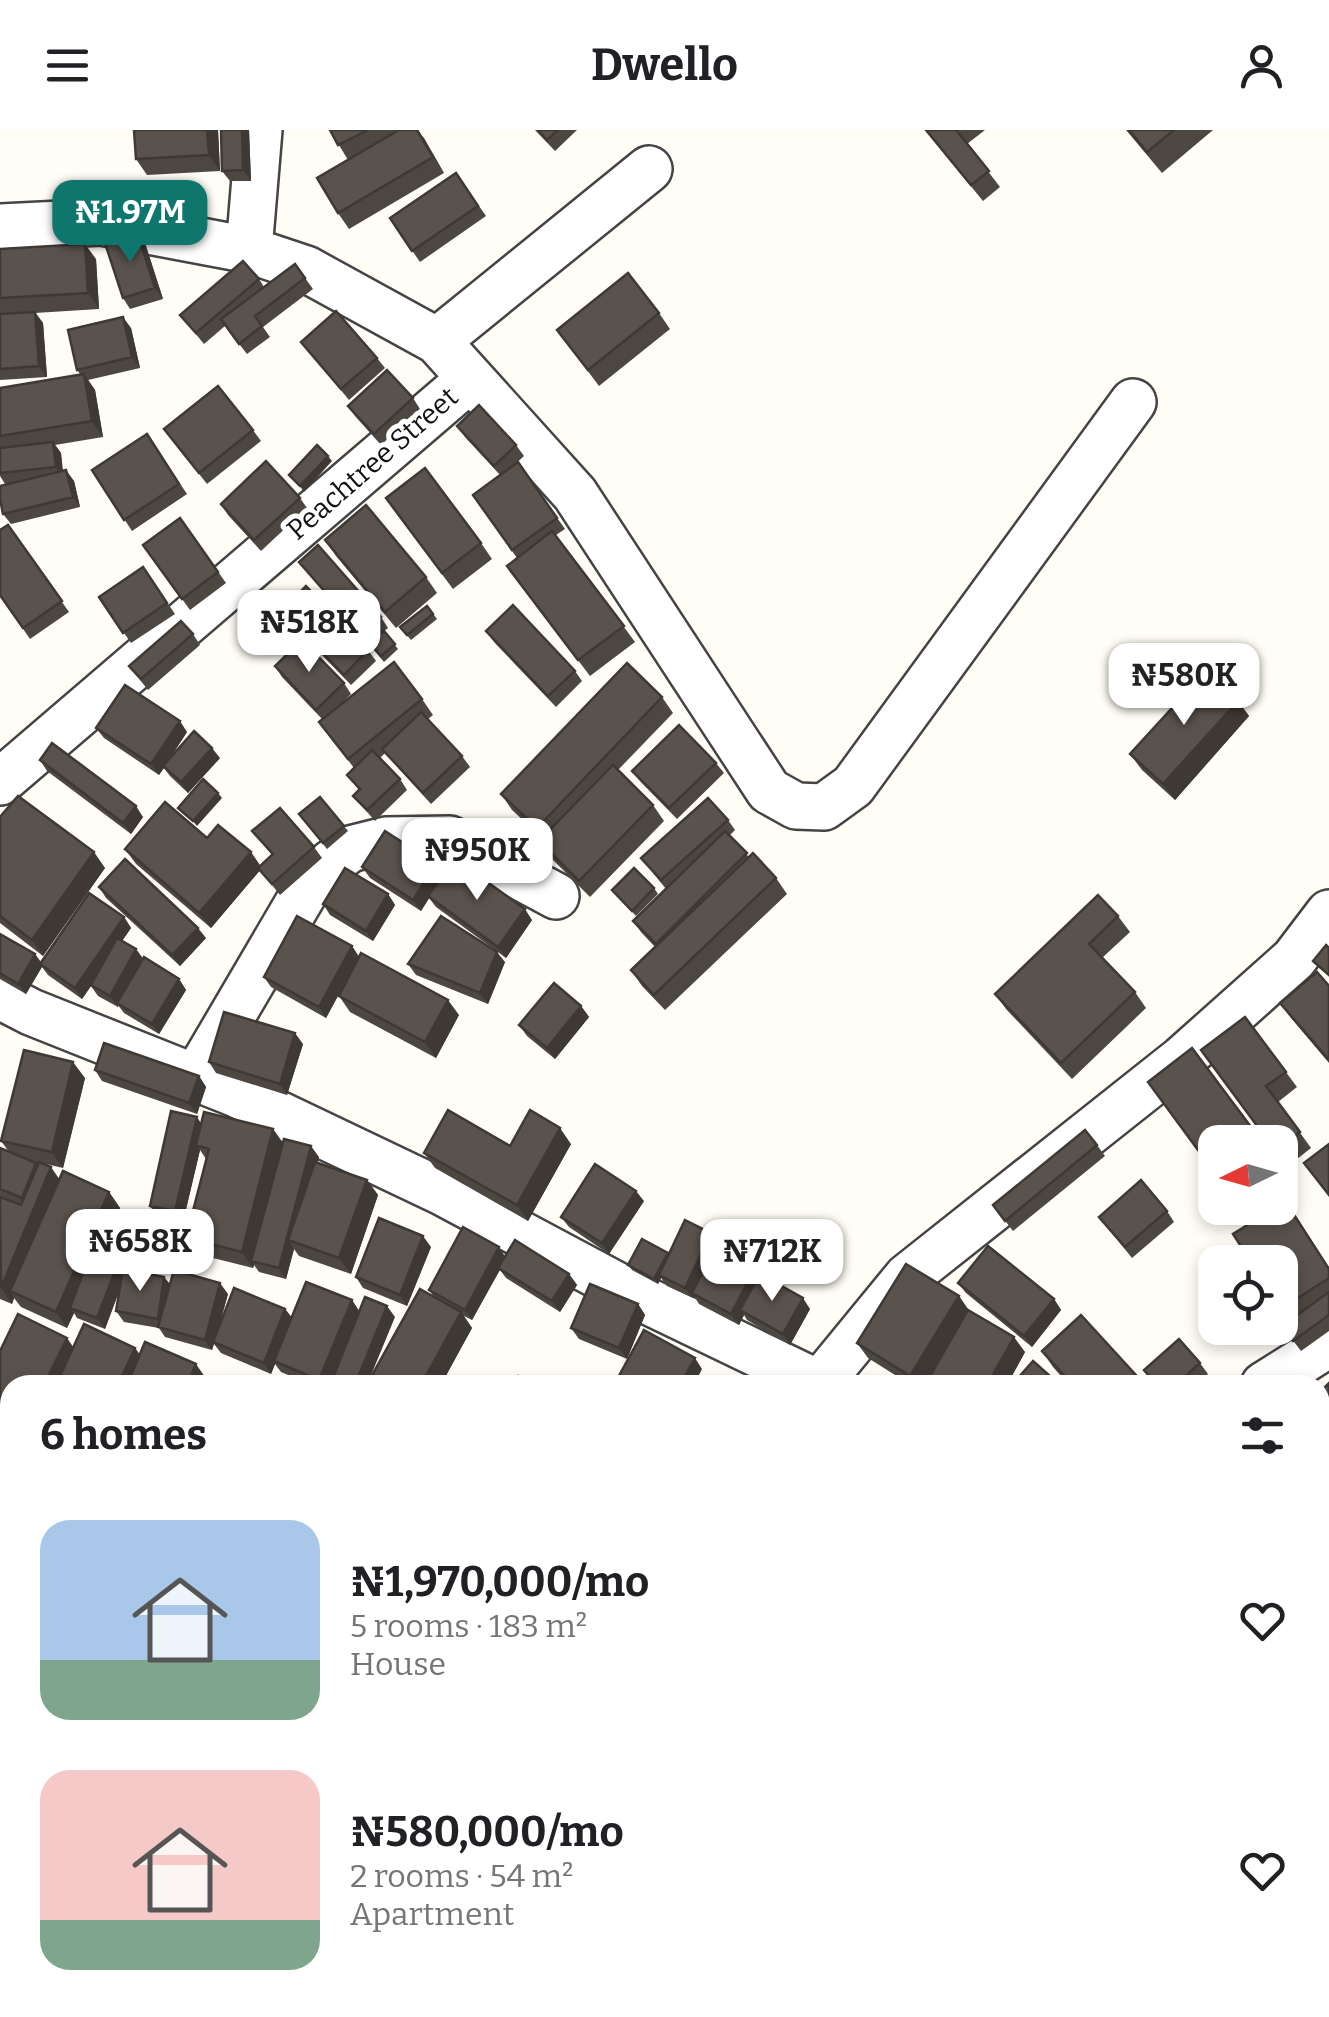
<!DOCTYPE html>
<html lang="en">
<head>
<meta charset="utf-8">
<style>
  body { margin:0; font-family:Bitter,serif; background:#f2f2f2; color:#202124; height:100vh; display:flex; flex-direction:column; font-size:38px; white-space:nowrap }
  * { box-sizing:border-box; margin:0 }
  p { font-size:32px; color:#757577 }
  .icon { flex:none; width:55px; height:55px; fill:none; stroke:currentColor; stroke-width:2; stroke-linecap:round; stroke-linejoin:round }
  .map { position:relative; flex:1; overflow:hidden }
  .side { position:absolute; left:0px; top:1245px; width:1330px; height:642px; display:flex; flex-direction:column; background:#fff; border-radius:30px 30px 0 0; box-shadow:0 5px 15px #0003 }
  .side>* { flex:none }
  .needle { width:65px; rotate:265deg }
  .controls { position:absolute; left:1198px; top:995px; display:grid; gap:20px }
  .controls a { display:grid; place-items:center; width:100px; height:100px; border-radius:20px; background:#fff; box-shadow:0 5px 15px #0003; font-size:50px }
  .price { position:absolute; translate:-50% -85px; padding:0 22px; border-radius:20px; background:#fff; color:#222; font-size:32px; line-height:65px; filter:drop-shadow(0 2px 5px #0008) }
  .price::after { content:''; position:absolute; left:50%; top:60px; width:30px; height:22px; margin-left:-15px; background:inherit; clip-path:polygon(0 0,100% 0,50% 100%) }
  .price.selected { background:#0f766e; color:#fff }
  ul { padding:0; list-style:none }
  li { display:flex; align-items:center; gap:30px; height:250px; padding:0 40px }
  li span { display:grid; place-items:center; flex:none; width:280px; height:200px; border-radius:30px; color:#555 }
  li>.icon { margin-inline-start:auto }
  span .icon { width:120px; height:120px; fill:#fffc; stroke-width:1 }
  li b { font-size:42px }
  h2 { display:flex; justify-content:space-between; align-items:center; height:120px; padding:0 40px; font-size:42px }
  header { display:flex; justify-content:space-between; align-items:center; height:130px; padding:0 40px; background:#fff; font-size:45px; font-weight:700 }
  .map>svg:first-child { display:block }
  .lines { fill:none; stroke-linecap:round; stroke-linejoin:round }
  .minor-casing { stroke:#444; stroke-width:50 }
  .highway-casing { stroke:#222; stroke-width:60 }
  .minor { stroke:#fff; stroke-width:45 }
  .highway { stroke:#f5a25d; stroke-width:55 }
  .wall { fill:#4d4742 }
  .shaded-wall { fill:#3f3936 }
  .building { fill:#5a524d; stroke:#3f3936; stroke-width:2.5 }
  .labels { text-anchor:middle; stroke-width:10; stroke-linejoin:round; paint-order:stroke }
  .street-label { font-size:28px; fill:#111; stroke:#fff }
</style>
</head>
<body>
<header><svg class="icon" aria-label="menu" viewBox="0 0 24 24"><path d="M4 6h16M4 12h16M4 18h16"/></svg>Dwello<svg class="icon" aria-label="person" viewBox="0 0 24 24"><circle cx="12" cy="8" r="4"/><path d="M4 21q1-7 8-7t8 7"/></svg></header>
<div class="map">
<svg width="1329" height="1887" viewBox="0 0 1329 1887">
  <rect width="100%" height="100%" fill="#fffdf5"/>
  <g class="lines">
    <g class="minor-casing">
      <path id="minor" d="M0,97L101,92L249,120L306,139L437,211L575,364L769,661L796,676L824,677L853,656L1133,272
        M249,120L259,0
        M437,211L649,39
        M0,652L470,249
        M0,866L31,882L234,963L442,1062L633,1164L822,1255
        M202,937L314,746L350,719L386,710L450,709L556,766
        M820,1253L907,1147L1182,929L1294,829L1329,783
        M1264,1255L1329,1214
        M529,1887L536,1878"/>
    </g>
    <g class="highway-casing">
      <path id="highway" d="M0,1445L10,1449
        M0,1514L10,1518
        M794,1878L816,1887
        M961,1878L982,1887"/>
    </g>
    <use href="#minor" class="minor"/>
    <use href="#highway" class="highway"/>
  </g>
  <path class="wall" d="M134,0H218L220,41L147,45L136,29Z
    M221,0H249L251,51H230L222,41Z
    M330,0H418L444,43L349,99L338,83L348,30Z
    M535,0H577L555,21Z
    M925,0H985L967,14L1000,57L983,71Z
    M1126,0H1213L1162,43Z
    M456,43L486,86L420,132L390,88Z
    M137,102L145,113L163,169L130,179L123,168Z
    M0,119L96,129L99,179L35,183L43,193L47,247L0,250Z
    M295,134L313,159L263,197L270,207L247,224L225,196L204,214L180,185L259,149L264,157Z
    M659,183L670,199L599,256L557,200Z
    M131,198L140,238L88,250L95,260L103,307L55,315L61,323L63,341L74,351L80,377L11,394L3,384L11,354H5L0,346V258L81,245L77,240Z
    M301,212L377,228L385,238L349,270Z
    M413,268L420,279L381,315L355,286L348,276Z
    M457,296L516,315L524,326L511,338L518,332L565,399L556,405L635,512L590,546L518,451L517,428L473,365L500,345L465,307Z
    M164,299L253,300L261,311L207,354Z
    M147,304L187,364L132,401L92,340Z
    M300,368L307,378L261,421L228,385L221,374Z
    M397,384L481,413L492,429L453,459Z
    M180,388L226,453L190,480L143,415Z
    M8,395L69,482L30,509L0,465Z
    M325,410L426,447L437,463L396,498L336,426Z
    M299,432L381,487L388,498L384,501L398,519L384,532Z
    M143,437L175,484L131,513L99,467Z
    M427,476L437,489L411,510L400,497Z
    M281,481L368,520L376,531L351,555L289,491Z
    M486,501L575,541L582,551L556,577L494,512Z
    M193,504L200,515L148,560L129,536Z
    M275,536L344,553L351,564L339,576L422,569L433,585L428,589L462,626L470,637L431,674L385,623L380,628L400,649L407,660L375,691L353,666L359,660L347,645L354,638L319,592L322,589L282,547Z
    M662,567L673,583L618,640L653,675L664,691L590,767L550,727L539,711L542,708L512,680L501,664Z
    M1238,571L1249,586L1175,670L1142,640L1130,624Z
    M96,598L187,602L172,625L220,628L188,663L170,646L164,638L159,645L104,608Z
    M40,630L143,687L131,704L47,641Z
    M716,633L724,643L677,689L640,651L632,641Z
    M320,667L348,701L327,719L299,684Z
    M0,687L105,738L43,826L0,793Z
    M728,690L735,700L729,706L749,727L776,748L787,764L665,880L642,856L631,840L655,817L641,802L633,791L666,759L641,728Z
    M252,701L314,717L322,728L280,765L260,740L211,798L136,734L125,719L207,708L260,736L272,725Z
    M362,737L444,744L532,790L506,828L436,777L429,768L421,781L370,748Z
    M99,757L206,808L180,836L106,768Z
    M654,758L658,764L636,786L612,760Z
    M388,764L395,775L373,811L330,785L323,774Z
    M1118,786L1130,802L1102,828L1135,862L1146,878L1072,949L1006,879L995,864Z
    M124,787L131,798L122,811L136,819L143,829L179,849L186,860L159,904L124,883L118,875V877L98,866L91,856L82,869L48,845L42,837L26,864L0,849V804L35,824L41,833Z
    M352,816L359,827L326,888L271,857L264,847Z
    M505,832L488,874L416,845L408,834Z
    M1329,856V933L1291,888L1280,873Z
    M339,866L459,885L436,928L350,882Z
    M581,876L589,887L555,929L527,906L519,895Z
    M1245,887L1297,957L1278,972L1311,1018L1287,1037L1280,1028V1012Z
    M303,914L287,965L216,943L209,932Z
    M1192,918L1262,1012H1215V1043L1148,952Z
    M95,940L199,946L206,957L197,984L102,951Z
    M85,948L63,1038L42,1033L59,1049L109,1062L120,1078L107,1106L126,1113L133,1124L127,1140L164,1147L170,1154L228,1164L219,1197L285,1179L292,1188L352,1170L359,1181L329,1255H312L281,1242L275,1234L271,1244L221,1223L214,1214L212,1220L165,1207L159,1198L124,1192L116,1181L120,1159L105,1199L77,1188L74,1183L67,1198L21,1177L14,1168L12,1174L0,1169V1018L9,1022L1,1011Z
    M201,994L273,999L283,1013L319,1027L318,1032L367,1050L378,1065L351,1144L299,1126L294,1119L286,1149L259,1142L254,1135L253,1138L197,1124L186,1108L206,1029L200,1020L183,1092L157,1086L150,1076Z
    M571,1014L528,1091L435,1038L424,1023Z
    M1097,1015L1105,1026L1013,1101L993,1075Z
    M644,1071L609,1124L569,1097L561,1087Z
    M1167,1081L1174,1092L1132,1128L1099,1087Z
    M1296,1086L1329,1138V1201L1301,1221L1282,1196L1289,1191L1280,1178Z
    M719,1113L714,1123L757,1150L810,1179L790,1215L747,1190L744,1185L739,1195L699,1174L694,1166L693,1168L667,1156L661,1148L658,1154L632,1140L628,1135Z
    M431,1117L407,1176L363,1158L356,1147Z
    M505,1126L569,1144L577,1155L560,1182L506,1148L500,1140L472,1190L464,1186L472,1198L446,1245L464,1255H377L371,1247L434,1167L429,1160Z
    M958,1153L1054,1169L1061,1180L1032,1217L966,1163Z
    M959,1166L969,1181L1025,1222L1007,1255H911L868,1228L857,1213Z
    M638,1174L645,1185L627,1229L579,1209L571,1198Z
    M73,1217L135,1218L140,1225L207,1250L205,1255H10V1303L0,1298V1221Z
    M1042,1221L1145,1255H1069L1053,1237Z
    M1200,1233L1208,1244L1196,1255H1155L1144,1240Z
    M1320,1364L1329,1368V1438L1320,1434Z
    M1329,1469V1510L1325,1508L1320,1501V1490Z
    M0,1557L10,1563V1623L0,1617Z
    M1329,1572V1637L1320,1632V1587Z
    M1320,1790L1326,1797L1329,1791V1887H1323L1308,1880L1306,1878H1320Z
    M406,1878H506L501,1887H432L430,1884L429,1887H425Z"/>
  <path class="shaded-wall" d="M207,0H218L220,41L209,25Z
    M242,0H249L251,51L243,40Z
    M417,0L424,8L444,43L433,27Z
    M137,102L145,113L163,169L155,158Z
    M85,114L96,129L99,179L88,163Z
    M35,182L43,193L47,247L39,236Z
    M123,187L131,198L140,238L132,227Z
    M84,244L95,260L103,307L92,291Z
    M53,312L61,323L63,348L56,337Z
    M328,326L332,331L304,362L300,356Z
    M66,340L74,351L80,377L73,367Z
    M1238,571L1249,586L1175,670L1163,654Z
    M180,591L187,602L159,645L151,634Z
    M212,618L220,628L188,663L181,652Z
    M218,663L222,668L197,696L193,691Z
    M136,676L143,687L131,704L123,693Z
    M94,722L105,738L43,826L32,810Z
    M251,722L262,738L211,798L199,783Z
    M436,734L444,745L421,781L413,770Z
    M388,764L395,775L373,811L366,801Z
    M525,779L532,790L506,828L498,817Z
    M124,787L131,798L82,869L75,858Z
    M198,798L206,808L180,836L172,825Z
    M352,816L359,827L326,888L319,877Z
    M136,819L144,830L118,877L110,866Z
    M497,822L505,832L488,874L480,863Z
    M35,824L43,835L26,864L18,854Z
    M179,849L186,860L159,904L152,894Z
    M448,870L459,885L436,928L425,912Z
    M581,876L589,887L555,929L547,918Z
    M295,903L303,914L287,965L280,954Z
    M73,932L85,948L63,1038L52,1022Z
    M199,946L206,957L197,984L189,973Z
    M197,987L204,998L196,1015L200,1020L183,1092L175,1081Z
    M560,998L571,1014L528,1091L517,1075Z
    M273,999L284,1015L251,1131L254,1135L253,1138L242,1122Z
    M311,1016L319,1027L296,1113L288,1110L294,1119L286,1149L279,1138Z
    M51,1037L62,1053L10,1161L14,1168L12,1174L1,1158Z
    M367,1050L378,1065L351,1144L339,1128Z
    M636,1061L644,1071L609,1124L602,1113Z
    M109,1062L120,1078L75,1180L70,1178L74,1183L67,1198L56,1182Z
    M711,1103L719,1113L695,1164L692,1163L694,1166L693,1168L685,1158Z
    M423,1106L431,1117L407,1176L400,1165Z
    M126,1113L133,1124L105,1199L97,1188Z
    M499,1117L506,1128L472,1190L465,1180Z
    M668,1123L671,1129L659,1145L661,1148L658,1154L654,1149Z
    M569,1144L577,1155L560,1182L552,1171Z
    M752,1144L760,1154L740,1180L744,1185L739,1195L731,1184Z
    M164,1147L172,1158L165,1200L158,1189Z
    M220,1153L228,1164L212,1220L205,1210Z
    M959,1166L970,1182L926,1255H917L910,1246Z
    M803,1168L810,1179L790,1215L783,1204Z
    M1054,1169L1061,1180L1032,1217L1024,1206Z
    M352,1170L359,1181L329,1255H322L319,1250Z
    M638,1174L645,1185L627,1229L619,1218Z
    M387,1176L395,1187L367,1255H355Z
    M285,1179L293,1189L271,1244L264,1233Z
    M461,1182L472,1198L441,1255H421Z
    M1014,1207L1025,1222L1007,1255H987Z
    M67,1208L78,1224L63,1255H44Z
    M135,1218L146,1234L136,1255H118Z
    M695,1228L702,1239L694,1255H680Z
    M196,1234L207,1250L205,1255H187Z
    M0,1770L10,1784L0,1811Z
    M1321,1791L1329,1802L1320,1820V1794Z
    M18,1878H23L27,1883L26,1887H15Z
    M173,1878H188L185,1887H171Z
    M231,1878H246L243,1887H228Z
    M334,1878H345L342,1887H331Z
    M420,1878H433L427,1881L430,1884L429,1887H427Z
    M493,1878H506L501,1887H487Z"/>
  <path class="building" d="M134,0H207L209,25L136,29Z
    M221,0H242L243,40L222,41Z
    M330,0H368L338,15Z
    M399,0H417L433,27L338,83L317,48Z
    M538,0H558L547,10Z
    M926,0H956L989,41L971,55Z
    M1129,0H1174L1147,22Z
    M456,43L478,76L412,121L390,88Z
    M137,102L155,158L123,168L105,113Z
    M85,114L88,163L0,168V119Z
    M243,131L259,149L196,203L180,185Z
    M295,134L305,148L255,186L262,196L239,214L221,189Z
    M628,143L659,183L588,240L557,200Z
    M336,181L377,228L341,259L301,212Z
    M35,182L39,236L0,239V184Z
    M123,187L132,227L77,240L68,200Z
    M387,240L413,268L374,304L348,276Z
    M84,244L92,291L0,306V258Z
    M218,256L253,300L199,343L164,299Z
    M479,275L516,315L494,336L457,296Z
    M147,304L179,354L124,390L92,340Z
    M53,312L56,337L0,343V318Z
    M317,315L328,326L300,356L289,345Z
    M266,331L300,368L254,410L221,374Z
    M518,332L557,388L512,420L473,365Z
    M425,338L481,413L442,443L386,368Z
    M66,340L73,367L3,384L0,369V356Z
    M366,375L426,447L385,482L325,410Z
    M180,388L218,442L182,469L143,415Z
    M8,395L62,471L23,498L0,465V400Z
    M552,401L624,496L578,530L507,436Z
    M318,415L381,487L362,504L299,432Z
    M143,437L167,473L123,503L99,467Z
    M306,456L368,520L344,545L281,481Z
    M513,475L575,541L548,566L486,501Z
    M427,476L433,484L407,505L400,497Z
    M181,491L193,504L141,549L129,536Z
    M384,501L395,514L381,526L369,512Z
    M302,510L344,553L316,580L275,536Z
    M394,532L422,569L348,629L319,592Z
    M627,533L662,567L537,698L501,664Z
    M1206,541L1238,571L1163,654L1130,624Z
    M125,555L180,591L151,634L96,598Z
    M421,582L462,626L423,663L382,619Z
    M679,595L716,633L669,678L632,641Z
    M194,601L212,618L181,652L163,636Z
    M52,613L136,676L123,693L40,630Z
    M372,620L400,649L367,680L353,666L360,659L347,645Z
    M613,635L653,675L579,751L539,711Z
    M203,649L218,663L193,691L178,678Z
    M18,666L94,722L32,810L0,786V687Z
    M320,667L344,696L323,713L299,684Z
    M708,668L728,690L661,750L641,728Z
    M165,672L207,708L218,695L251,722L199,783L125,719Z
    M280,678L314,717L272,754L258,738L273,724L252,701Z
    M385,701L436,734L413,770L362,737Z
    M725,701L747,723L656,814L633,791Z
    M753,723L776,748L654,865L631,840Z
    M125,729L198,798L172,825L99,757Z
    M455,729L525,779L498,817L428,766Z
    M345,738L388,764L366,801L323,774Z
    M634,738L654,758L632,781L612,760Z
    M89,763L124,787L75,858L40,834Z
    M1098,765L1118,786L1089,814L1135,862L1061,933L995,864Z
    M297,786L352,816L319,877L264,847Z
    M441,786L497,822L480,863L408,834Z
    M0,804L35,824L18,854L0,843Z
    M117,808L136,819L110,866L91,855Z
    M1326,815L1329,818V845L1313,831Z
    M361,823L448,870L425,912L339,866Z
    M144,827L179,849L152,894L117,873Z
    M1317,842L1329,856V930L1280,873Z
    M554,853L581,876L547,918L519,895Z
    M224,882L295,903L280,954L209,932Z
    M1245,887L1286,942L1266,956L1300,1002L1280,1017V1012H1269L1201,920Z
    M104,913L199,946L189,973L95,940Z
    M1192,918L1257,1005L1247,1012H1215V1037L1212,1039L1148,952Z
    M24,920L73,932L52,1022L1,1011Z
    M448,980L510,1016L530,980L560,998L517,1075L424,1023Z
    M171,981L197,987L175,1081L150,1076Z
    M204,982L273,999L242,1122L186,1108L209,1019L196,1015Z
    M1085,1000L1097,1015L1005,1091L993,1075Z
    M284,1009L311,1016L279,1138L251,1131Z
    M1329,1014V1065L1304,1033Z
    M0,1018L36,1033L22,1068L0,1059Z
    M39,1032L51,1037L1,1158L0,1067L21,1075Z
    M315,1032L367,1050L339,1128L288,1110Z
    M595,1034L636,1061L602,1113L561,1087Z
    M63,1041L109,1062L56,1182L10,1161Z
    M1141,1050L1167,1081L1125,1117L1099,1087Z
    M1285,1071L1329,1139V1148L1281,1179L1280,1132H1251L1233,1104L1275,1078H1280V1074Z
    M379,1088L423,1106L400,1165L356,1147Z
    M685,1090L711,1103L685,1158L659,1145Z
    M463,1097L499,1117L465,1180L429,1160Z
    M98,1102L126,1113L97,1188L70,1178Z
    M642,1109L668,1123L654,1149L628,1135Z
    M515,1110L569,1144L552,1171L498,1138Z
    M988,1116L1054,1169L1024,1206L958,1153Z
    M713,1122L752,1144L731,1184L692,1163Z
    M906,1134L959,1166L910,1246L857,1213Z
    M123,1139L164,1147L158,1189L116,1181Z
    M174,1140L220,1153L205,1210L158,1197Z
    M760,1144L803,1168L783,1204L740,1180Z
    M306,1152L352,1170L319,1250L274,1231Z
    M590,1154L638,1174L619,1218L571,1198Z
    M234,1158L285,1179L264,1233L213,1212Z
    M420,1159L461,1182L421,1255H386L371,1247Z
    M1329,1162V1185L1293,1211L1282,1196Z
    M365,1167L387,1176L355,1255H330Z
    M968,1180L1014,1207L987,1255H925Z
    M18,1184L67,1208L44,1255H10V1292L0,1287V1221Z
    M1081,1185L1145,1255H1073L1042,1221Z
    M84,1194L135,1218L118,1255H56Z
    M644,1200L695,1228L680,1255H614Z
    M1179,1209L1200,1233L1176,1255H1157L1144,1240Z
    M145,1212L196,1234L187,1255H127Z
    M1033,1231L1060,1255H1012Z
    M445,1245L464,1255H440Z
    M518,1246L535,1255H512Z
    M1329,1253V1324L1328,1326L1320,1318V1262Z
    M1320,1364L1329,1368V1430L1320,1426Z
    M1329,1469V1502L1320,1498V1490Z
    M0,1557L10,1563V1616L0,1610Z
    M1329,1572V1631L1320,1626V1587Z
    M1329,1791V1879L1320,1875V1811Z
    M0,1866L10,1869V1878H18L15,1887H0Z
    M123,1878H173L171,1887H121Z
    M181,1878H231L228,1887H179Z
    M261,1878H288L325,1887H259Z
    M295,1878H334L331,1887L317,1885Z
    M378,1878H391L406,1887H372Z
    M429,1878H493L487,1887H438L427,1881Z
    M1184,1878H1202L1228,1887H1181Z
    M60,1880L96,1887H58Z"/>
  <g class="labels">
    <g class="street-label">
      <text transform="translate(372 333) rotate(-41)" y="10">Peachtree Street</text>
    </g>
  </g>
</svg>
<div class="controls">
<a><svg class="needle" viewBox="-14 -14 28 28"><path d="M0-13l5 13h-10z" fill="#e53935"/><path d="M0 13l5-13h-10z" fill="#757577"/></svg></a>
<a><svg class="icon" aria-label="locate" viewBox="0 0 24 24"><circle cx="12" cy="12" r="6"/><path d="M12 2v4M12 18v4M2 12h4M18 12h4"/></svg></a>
</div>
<b class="price selected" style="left:130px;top:135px">₦1.97M</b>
<b class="price" style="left:309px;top:545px">₦518K</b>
<b class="price" style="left:1184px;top:598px">₦580K</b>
<b class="price" style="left:477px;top:773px">₦950K</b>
<b class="price" style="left:140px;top:1164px">₦658K</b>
<b class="price" style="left:772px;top:1174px">₦712K</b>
<section class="side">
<h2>6 homes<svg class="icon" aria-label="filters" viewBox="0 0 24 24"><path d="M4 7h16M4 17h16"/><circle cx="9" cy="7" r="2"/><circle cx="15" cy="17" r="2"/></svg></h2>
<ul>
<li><span style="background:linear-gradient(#a9c7e8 70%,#7fa58c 0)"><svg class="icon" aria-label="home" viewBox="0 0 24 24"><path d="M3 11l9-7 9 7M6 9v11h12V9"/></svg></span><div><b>₦1,970,000/mo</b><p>5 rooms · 183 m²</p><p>House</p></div><svg class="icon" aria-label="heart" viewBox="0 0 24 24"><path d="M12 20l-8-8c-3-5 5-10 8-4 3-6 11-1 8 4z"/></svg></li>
<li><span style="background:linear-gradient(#f6c9c9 75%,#7fa58c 0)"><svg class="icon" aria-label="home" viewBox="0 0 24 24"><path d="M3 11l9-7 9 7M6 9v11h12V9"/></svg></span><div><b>₦580,000/mo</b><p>2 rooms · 54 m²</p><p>Apartment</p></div><svg class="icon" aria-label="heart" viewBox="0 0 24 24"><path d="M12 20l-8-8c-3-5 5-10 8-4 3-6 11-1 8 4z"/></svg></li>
</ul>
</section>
</div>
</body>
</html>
